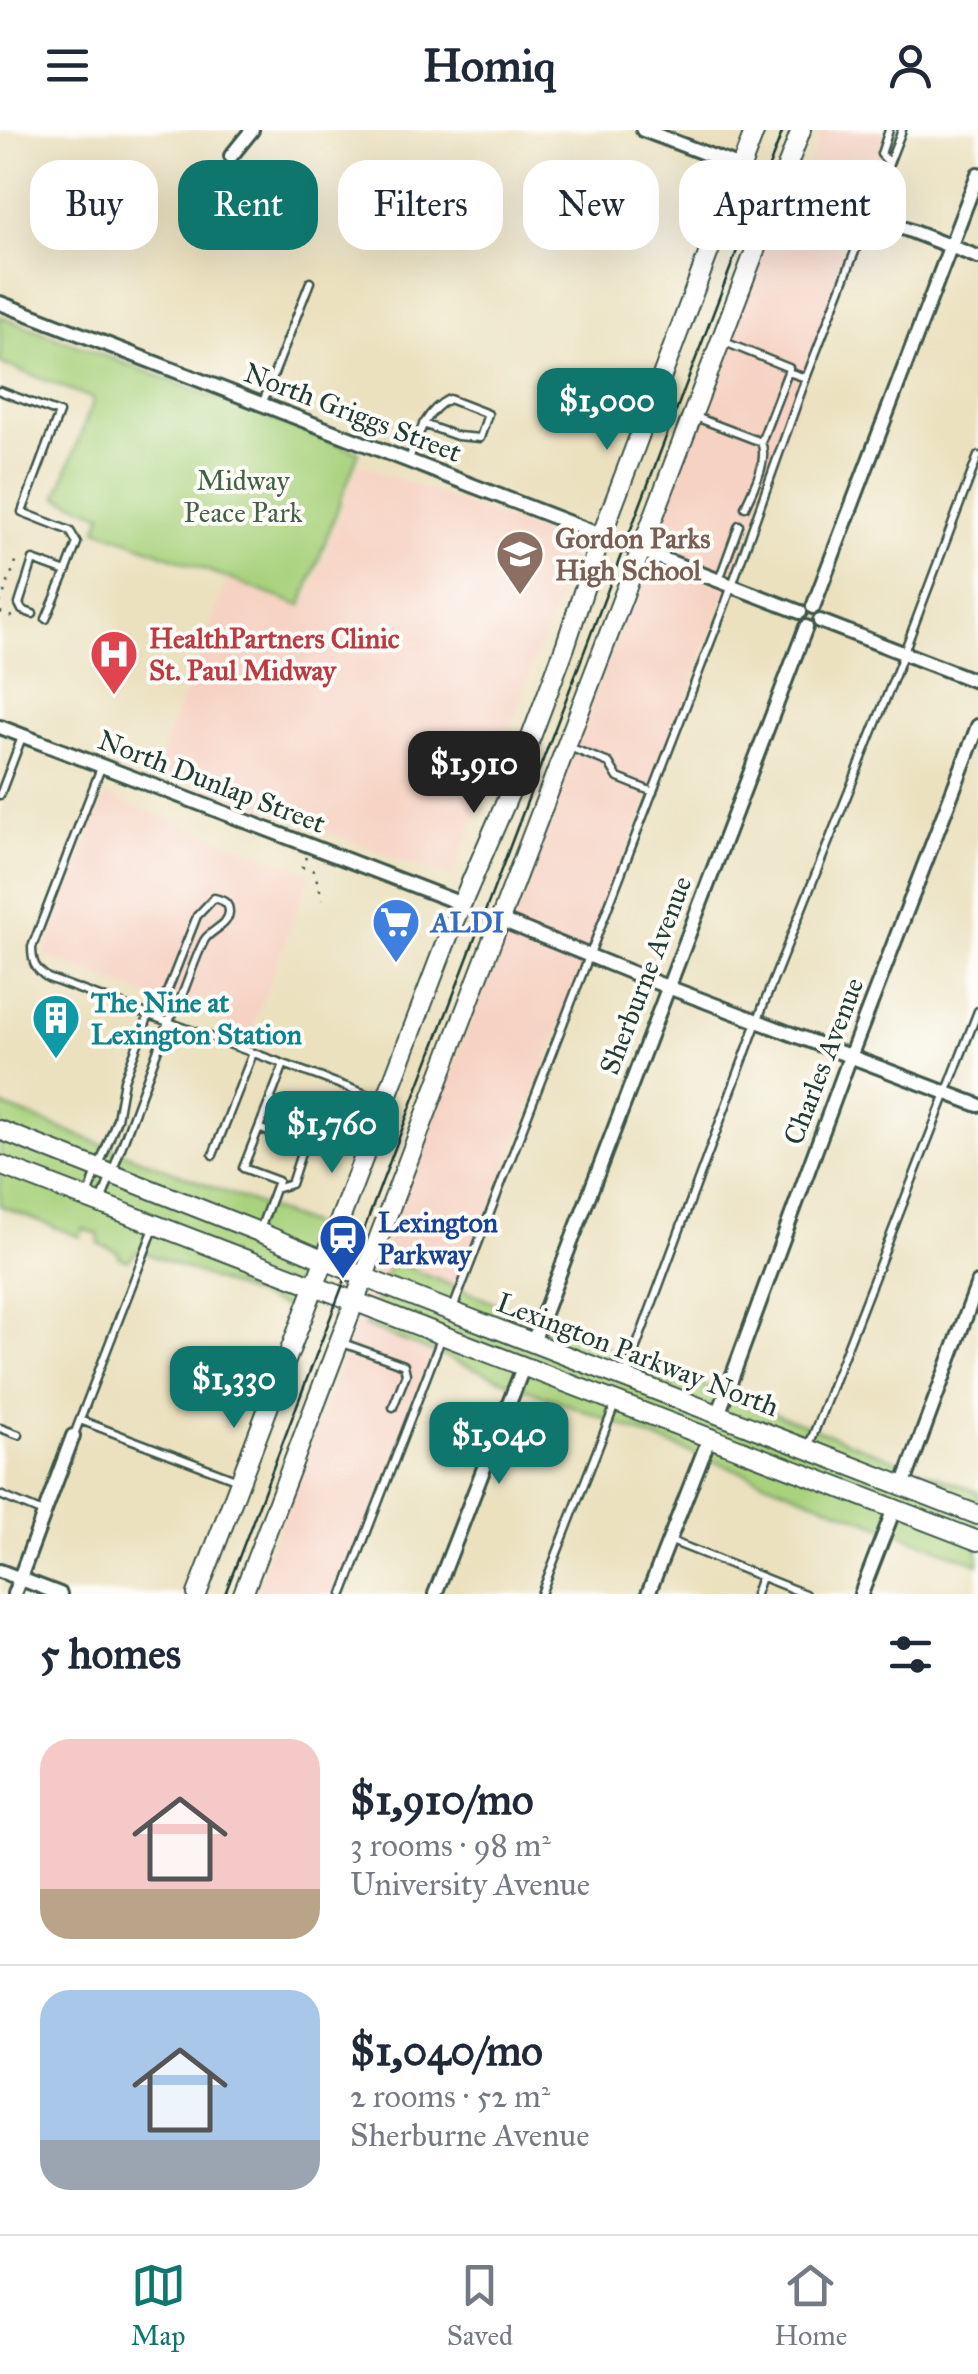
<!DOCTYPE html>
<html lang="en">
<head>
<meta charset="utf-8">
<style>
  body { margin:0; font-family:"IM FELL Great Primer",serif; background:#f2f2f3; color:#1f2937; height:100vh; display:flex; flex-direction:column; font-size:38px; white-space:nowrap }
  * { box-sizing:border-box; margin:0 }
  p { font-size:32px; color:#747a83 }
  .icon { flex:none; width:55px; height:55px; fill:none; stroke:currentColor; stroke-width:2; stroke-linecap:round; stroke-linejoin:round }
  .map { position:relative; height:1464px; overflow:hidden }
  .sheet { display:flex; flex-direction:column; background:#fff; flex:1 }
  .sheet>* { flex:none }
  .guide { position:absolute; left:30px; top:30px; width:920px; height:90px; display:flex; gap:20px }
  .price { position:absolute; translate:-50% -85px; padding:0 22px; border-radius:20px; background:#0f766e; color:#fff; font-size:32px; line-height:65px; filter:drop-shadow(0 2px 5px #0008) }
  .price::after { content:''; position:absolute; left:50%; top:60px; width:30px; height:22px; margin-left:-15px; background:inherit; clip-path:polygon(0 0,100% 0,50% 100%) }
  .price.active { background:#222; color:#fff }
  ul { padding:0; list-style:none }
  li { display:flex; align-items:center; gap:30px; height:250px; padding:0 40px }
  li+li { border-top:2px solid #e0e1e3 }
  li span { display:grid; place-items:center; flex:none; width:280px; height:200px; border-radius:30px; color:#555 }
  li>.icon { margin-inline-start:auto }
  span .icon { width:120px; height:120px; fill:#fffc; stroke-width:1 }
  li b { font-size:42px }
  h2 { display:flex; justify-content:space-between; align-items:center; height:120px; padding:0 40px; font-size:42px }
  .pill { padding:0 35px; border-radius:30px; background:#fff; box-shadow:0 10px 40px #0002; font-size:35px; line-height:90px }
  .pill.active { background:#0f766e; color:#fff }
  header { display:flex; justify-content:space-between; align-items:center; height:130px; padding:0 40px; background:#fff; font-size:45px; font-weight:800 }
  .menu { display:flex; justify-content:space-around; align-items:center; height:140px; border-top:2px solid #e0e1e3; background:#fff; font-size:28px; color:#747a83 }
  .menu a { display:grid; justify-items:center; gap:5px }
  .menu .active { color:#0f766e }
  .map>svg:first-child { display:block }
  .built { fill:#f6d2c3 }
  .green { fill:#a9d27d; stroke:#648858; stroke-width:2.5 }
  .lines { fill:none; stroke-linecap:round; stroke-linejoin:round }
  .lane-casing { stroke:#3e5649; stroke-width:11 }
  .street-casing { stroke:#3e5649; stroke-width:18 }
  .secondary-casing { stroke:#3e5649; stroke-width:22 }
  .path { stroke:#3e5649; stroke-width:2.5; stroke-dasharray:2.5 8; stroke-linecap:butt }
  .lane { stroke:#fff; stroke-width:6 }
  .street { stroke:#fff; stroke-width:12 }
  .secondary { stroke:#fff; stroke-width:18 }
  .tram { stroke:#1f3d34; stroke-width:2.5 }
  .labels { text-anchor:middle; stroke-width:8; stroke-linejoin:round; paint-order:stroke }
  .street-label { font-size:28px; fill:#1f3d34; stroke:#fdfcf7 }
  .park-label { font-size:28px; fill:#426246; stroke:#fdfcf7 }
  .education-label { font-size:28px; font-weight:bold; fill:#785e54; stroke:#fdfcf7; text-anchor:start }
  .health-label { font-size:28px; font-weight:bold; fill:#be3a42; stroke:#fdfcf7; text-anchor:start }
  .shop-label { font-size:28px; font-weight:bold; fill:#366cbe; stroke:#fdfcf7; text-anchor:start }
  .culture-label { font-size:28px; font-weight:bold; fill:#0d838f; stroke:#fdfcf7; text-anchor:start }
  .transit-label { font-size:28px; font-weight:bold; fill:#164399; stroke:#fdfcf7; text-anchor:start }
</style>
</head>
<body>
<header><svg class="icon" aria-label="menu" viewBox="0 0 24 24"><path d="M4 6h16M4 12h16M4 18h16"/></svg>Homiq<svg class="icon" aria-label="person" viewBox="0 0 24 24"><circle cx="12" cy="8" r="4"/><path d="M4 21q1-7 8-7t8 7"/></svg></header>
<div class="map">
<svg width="978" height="1464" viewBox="0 0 978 1464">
  <rect width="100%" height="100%" fill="#fdfcf7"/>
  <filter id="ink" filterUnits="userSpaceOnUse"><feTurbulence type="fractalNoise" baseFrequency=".01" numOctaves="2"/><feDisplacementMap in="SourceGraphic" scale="20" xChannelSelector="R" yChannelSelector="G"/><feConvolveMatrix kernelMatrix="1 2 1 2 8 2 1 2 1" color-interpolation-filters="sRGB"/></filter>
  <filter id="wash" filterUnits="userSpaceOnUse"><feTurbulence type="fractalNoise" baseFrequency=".0048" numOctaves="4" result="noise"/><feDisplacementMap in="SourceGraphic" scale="40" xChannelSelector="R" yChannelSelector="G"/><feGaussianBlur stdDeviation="2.25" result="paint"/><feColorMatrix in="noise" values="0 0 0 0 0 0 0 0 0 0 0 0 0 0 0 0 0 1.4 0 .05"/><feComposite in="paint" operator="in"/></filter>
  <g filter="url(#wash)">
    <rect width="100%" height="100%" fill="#ebe1bf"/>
    <path class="built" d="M822,0H896L871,65L806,42Z
      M785,62L865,91L736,439L341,1464H253Z
      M359,334L579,416L452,749L156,638L227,451L304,480Z
      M105,665L311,743L250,904L44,826Z"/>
    <path class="green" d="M632,52L654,60L640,97L630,93L627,101L598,89L603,76L610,78L613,72L623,74Z
      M0,186L359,322L301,476L97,399L102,384L57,367L94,269L0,233Z
      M0,975L322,1099L287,1178L138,1120L128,1131L119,1127L118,1122L99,1114L98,1104L83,1099L80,1107L0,1076Z
      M392,1131L560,1200L978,1362V1434L365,1196Z"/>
  </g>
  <g filter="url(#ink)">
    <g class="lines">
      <g class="lane-casing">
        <path id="lane" d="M889,0L881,24L889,33
          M722,211L789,238L788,242L806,248
          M0,261L59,283L22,382L70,401L77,413L66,442L33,430L19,474L22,480L33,484
          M263,272L310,152
          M693,286L761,312L788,242
          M409,329C418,306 425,281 449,269L488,284L480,308L457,306L423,294
          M745,377C753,358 769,332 761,312
          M719,450L739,395
          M46,489L66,442
          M569,617L609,633L618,648L653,662
          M102,635L32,817C32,833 35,839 48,848L385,971
          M0,665L22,607
          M270,970L284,934
          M259,998L303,1017L291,1054L275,1059
          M213,1025L253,923
          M88,1065L117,989L124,950L149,885L163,872L197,786L214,768C222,770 229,772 229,782C228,797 209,800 204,811C190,838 185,867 168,892L101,1072
          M259,1102L278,1051L243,1038L270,970L370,1010
          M452,1181L726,472L806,248L902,0
          M340,1212L404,1235L406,1244L393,1277
          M625,1247L763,876L898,538L978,326
          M80,1290L238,1350
          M0,1298L19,1305
          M74,1305L154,1098
          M808,1318L978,881
          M0,1365L43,1383
          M671,1411L805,1464
          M343,1464L441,1209
          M541,1464L616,1272
          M755,1464L761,1447"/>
      </g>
      <g class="street-casing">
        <path id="street" d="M643,0L741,37
          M231,26L252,0
          M781,51L978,127
          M0,173L800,482
          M813,477L978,44
          M820,491L978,552
          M0,597L462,774
          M501,790L652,851L978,975
          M533,1212L806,497
          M718,1285L850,927L978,596
          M903,1356L978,1153
          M0,1441L60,1464
          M14,1464L73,1306
          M435,1464L524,1235
          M648,1464L710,1306
          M861,1464L894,1379"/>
      </g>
      <g class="secondary-casing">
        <path id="secondary" d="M0,1000L259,1102L381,1154L978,1385
          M0,1035L978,1411
          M197,1464L452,796L511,660L565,517L601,407L755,0
          M243,1464L801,0"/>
      </g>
      <path class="path" d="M0,473L19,424
        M0,482L15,488
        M306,727L302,737L314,741L323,770"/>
      <use href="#lane" class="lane"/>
      <use href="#street" class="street"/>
      <use href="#secondary" class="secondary"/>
      <path class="tram" d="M225,1464L783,0"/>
    </g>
  </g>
  <defs>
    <g id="school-pin" transform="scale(2.5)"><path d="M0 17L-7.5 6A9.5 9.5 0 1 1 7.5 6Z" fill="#8d6e63" stroke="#fdfcf7"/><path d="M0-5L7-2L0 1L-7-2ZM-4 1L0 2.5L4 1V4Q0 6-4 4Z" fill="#fff"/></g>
    <g id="hospital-pin" transform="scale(2.5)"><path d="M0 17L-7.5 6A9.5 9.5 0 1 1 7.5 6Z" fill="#e0444e" stroke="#fdfcf7"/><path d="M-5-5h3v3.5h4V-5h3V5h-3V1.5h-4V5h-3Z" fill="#fff"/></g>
    <g id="supermarket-pin" transform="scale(2.5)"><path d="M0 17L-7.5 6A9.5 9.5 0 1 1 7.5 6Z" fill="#3f7fe0" stroke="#fdfcf7"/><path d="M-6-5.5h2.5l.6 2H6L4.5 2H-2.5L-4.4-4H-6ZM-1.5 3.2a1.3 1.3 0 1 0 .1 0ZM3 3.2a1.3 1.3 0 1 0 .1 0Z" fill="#fff"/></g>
    <g id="building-pin" transform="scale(2.5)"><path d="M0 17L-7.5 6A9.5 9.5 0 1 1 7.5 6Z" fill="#0f9aa8" stroke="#fdfcf7"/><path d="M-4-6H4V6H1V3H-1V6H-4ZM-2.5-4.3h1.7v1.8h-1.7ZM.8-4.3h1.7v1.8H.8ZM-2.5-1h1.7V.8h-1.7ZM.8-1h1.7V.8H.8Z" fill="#fff"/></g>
    <g id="station-pin" transform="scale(2.5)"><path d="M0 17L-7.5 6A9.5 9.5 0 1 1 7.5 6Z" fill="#1a4fb4" stroke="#fdfcf7"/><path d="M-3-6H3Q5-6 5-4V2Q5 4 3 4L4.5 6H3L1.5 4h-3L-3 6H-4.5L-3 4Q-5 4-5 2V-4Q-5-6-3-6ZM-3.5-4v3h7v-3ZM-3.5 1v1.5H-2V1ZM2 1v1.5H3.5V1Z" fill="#fff"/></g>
  </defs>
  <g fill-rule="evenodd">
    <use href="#school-pin" x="520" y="424"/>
    <use href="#hospital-pin" x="114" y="524"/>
    <use href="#supermarket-pin" x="396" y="792"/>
    <use href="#building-pin" x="56" y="888"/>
    <use href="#station-pin" x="343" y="1108"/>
  </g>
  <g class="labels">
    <g class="street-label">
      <text transform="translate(353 282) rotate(21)" y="10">North Griggs Street</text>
      <text transform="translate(212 651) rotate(21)" y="10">North Dunlap Street</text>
      <text transform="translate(645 845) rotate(-69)" y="10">Sherburne Avenue</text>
      <text transform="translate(823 931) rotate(-69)" y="10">Charles Avenue</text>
      <text transform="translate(638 1224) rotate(21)" y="10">Lexington Parkway North</text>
    </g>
    <g class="park-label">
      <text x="243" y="360">Midway<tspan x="243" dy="32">Peace Park</tspan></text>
    </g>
    <g class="education-label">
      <text x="555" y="418">Gordon Parks<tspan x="555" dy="32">High School</tspan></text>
    </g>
    <g class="health-label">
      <text x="149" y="518">HealthPartners Clinic<tspan x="149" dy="32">St. Paul Midway</tspan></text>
    </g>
    <g class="shop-label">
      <text x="431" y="802">ALDI</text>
    </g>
    <g class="culture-label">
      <text x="91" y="882">The Nine at<tspan x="91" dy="32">Lexington Station</tspan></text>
    </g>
    <g class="transit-label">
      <text x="378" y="1102">Lexington<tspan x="378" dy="32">Parkway</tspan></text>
    </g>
  </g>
</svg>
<b class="price" style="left:607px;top:323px">$1,000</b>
<b class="price active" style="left:474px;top:686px">$1,910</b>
<b class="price" style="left:332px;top:1046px">$1,760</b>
<b class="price" style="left:234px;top:1301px">$1,330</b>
<b class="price" style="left:499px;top:1357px">$1,040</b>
<div class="guide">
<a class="pill">Buy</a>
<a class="pill active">Rent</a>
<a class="pill">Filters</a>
<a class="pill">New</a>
<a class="pill">Apartment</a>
</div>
</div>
<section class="sheet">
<h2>5 homes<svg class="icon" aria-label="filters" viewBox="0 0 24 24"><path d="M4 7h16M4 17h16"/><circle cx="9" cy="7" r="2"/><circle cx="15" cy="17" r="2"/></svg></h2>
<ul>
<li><span style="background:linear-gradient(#f6c9c9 75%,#b9a48a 0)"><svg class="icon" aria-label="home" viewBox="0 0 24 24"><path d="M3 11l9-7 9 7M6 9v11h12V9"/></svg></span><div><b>$1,910/mo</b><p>3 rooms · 98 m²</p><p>University Avenue</p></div></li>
<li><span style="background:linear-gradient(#a9c7e8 75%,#9aa5b1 0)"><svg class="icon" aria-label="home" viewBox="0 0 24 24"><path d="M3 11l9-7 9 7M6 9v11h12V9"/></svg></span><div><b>$1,040/mo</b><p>2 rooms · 52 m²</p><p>Sherburne Avenue</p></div></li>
</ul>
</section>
<nav class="menu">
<a class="active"><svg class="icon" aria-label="map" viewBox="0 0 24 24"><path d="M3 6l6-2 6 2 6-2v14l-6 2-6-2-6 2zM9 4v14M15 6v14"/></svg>Map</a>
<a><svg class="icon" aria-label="saved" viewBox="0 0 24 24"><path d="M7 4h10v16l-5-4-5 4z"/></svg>Saved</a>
<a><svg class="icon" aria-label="home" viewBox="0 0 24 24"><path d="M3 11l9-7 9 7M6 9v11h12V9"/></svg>Home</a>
</nav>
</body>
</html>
